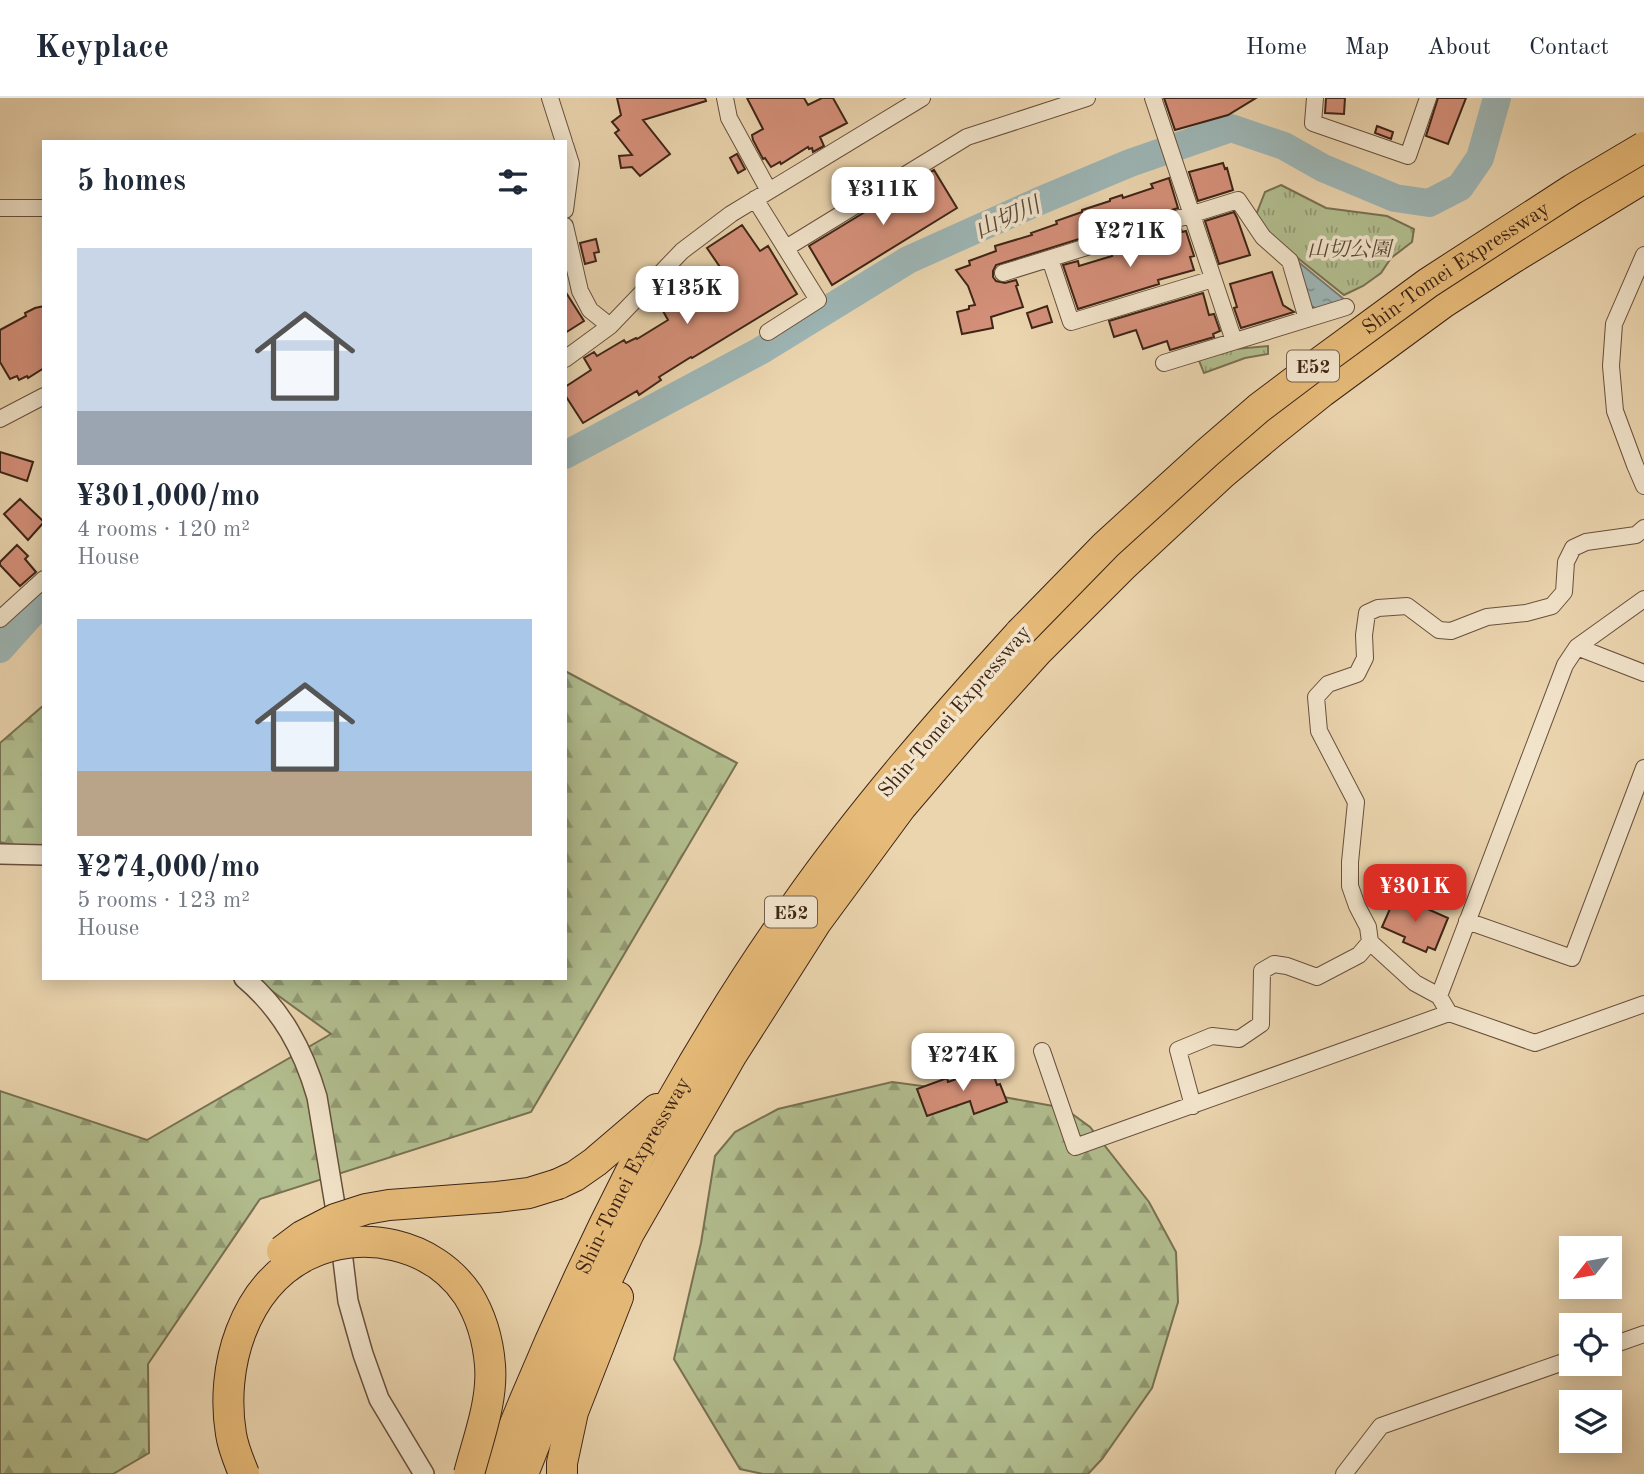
<!DOCTYPE html>
<html lang="en">
<head>
<meta charset="utf-8">
<style>
  body { margin:0; font-family:"Old Standard TT","Noto Serif JP",serif; background:#f6f6f7; color:#1f2937; height:100vh; display:flex; flex-direction:column; font-size:26px; white-space:nowrap }
  * { box-sizing:border-box; margin:0 }
  p { font-size:23px; color:#747a83 }
  .icon { flex:none; width:38px; height:38px; fill:none; stroke:currentColor; stroke-width:2; stroke-linecap:round; stroke-linejoin:round }
  .map { position:relative; flex:1; overflow:hidden }
  .panel { position:absolute; left:42px; top:42px; width:525px; height:840px; display:flex; flex-direction:column; background:#fff; border-radius:0px; box-shadow:0 4px 18px #0003 }
  .panel>* { flex:none }
  .needle { width:46px; rotate:239deg }
  .controls { position:absolute; left:1559px; top:1138px; display:grid; gap:14px }
  .controls a { display:grid; place-items:center; width:63px; height:63px; border-radius:0px; background:#fff; box-shadow:0 4px 18px #0003; font-size:35px }
  .price { position:absolute; translate:-50% -60px; padding:0 16px; border-radius:14px; background:#fff; color:#222; font-size:23px; line-height:46px; filter:drop-shadow(0 2px 4px #0008) }
  .price::after { content:''; position:absolute; left:50%; top:42px; width:21px; height:16px; margin-left:-10px; background:inherit; clip-path:polygon(0 0,100% 0,50% 100%) }
  .price.selected { background:#d93025; color:#fff }
  ul { padding:0; list-style:none }
  li { display:grid; align-content:center; gap:14px; height:371px; padding:0 35px }
  li span { display:grid; place-items:center; height:217px; border-radius:0px; color:#555 }
  li>.icon { margin-inline-start:auto }
  span .icon { width:126px; height:126px; fill:#fffc; stroke-width:1 }
  li b { font-size:30px }
  h2 { display:flex; justify-content:space-between; align-items:center; height:84px; padding:0 35px; font-size:30px }
  header { display:flex; align-items:center; gap:42px; box-sizing:border-box; height:98px; padding:0 35px; background:#fff; border-bottom:2px solid #e0e1e3 }
  header strong { font-size:33px }
  nav { display:flex; gap:38px; margin-inline-start:auto; font-size:24px }
  .map>svg:first-child { display:block }
  .forest { fill:url(#forest-firs); stroke:#787152; stroke-width:2 }
  .park { fill:url(#park-tufts); stroke:#787152; stroke-width:2 }
  .water { fill:url(#water-ripples); stroke:#777c76; stroke-width:2 }
  .lines { fill:none; stroke-linecap:round; stroke-linejoin:round }
  .river { stroke:#9db6b6; stroke-width:28 }
  .building { fill:#d5907a; stroke:#3d2416; stroke-width:2 }
  .minor-casing { stroke:#68503c; stroke-width:18 }
  .tertiary-casing { stroke:#68503c; stroke-width:22 }
  .motorway-casing { stroke:#3d2416; stroke-width:32 }
  .minor { stroke:#f2e4cb; stroke-width:16 }
  .tertiary { stroke:#f2e4cb; stroke-width:19 }
  .motorway { stroke:#e6ba78; stroke-width:30 }
  .motorway-bridge-casing { stroke:#3d2416; stroke-width:32; stroke-linecap:butt }
  .motorway-bridge { stroke:#e6ba78; stroke-width:30 }
  .labels { text-anchor:middle; stroke-width:7; stroke-linejoin:round; paint-order:stroke }
  .shield { fill:#f2e4cb; stroke:#735e4c; stroke-width:2 }
  .shield-label { font-size:19px; font-weight:bold; fill:#3d2416 }
  .park-label { font-size:21px; font-style:italic; fill:#5a4a34; stroke:#f2e4cb }
  .street-label { font-size:21px; fill:#3d2416; stroke:#f2e4cb }
  .water-label { font-size:23px; font-style:italic; fill:#55483e; stroke:#f2e4cb }
</style>
</head>
<body>
<header>
<strong>Keyplace</strong>
<nav><a>Home</a><a>Map</a><a>About</a><a>Contact</a></nav>
</header>
<div class="map">
<svg width="1644" height="1376" viewBox="0 0 1644 1376">
  <defs>
    <pattern id="forest-firs" width="22" height="20" patternUnits="userSpaceOnUse" patternTransform="scale(1.75)"><rect width="22" height="20" fill="#b2be8f"/><path d="M5 1l3.5 6h-7zM16 11l3.5 6h-7z" fill="#929a74"/></pattern>
    <pattern id="park-tufts" width="24" height="20" patternUnits="userSpaceOnUse" patternTransform="scale(1.75)"><rect width="24" height="20" fill="#b2be8f"/><path d="M3 7l-1-3M5 7V3M7 7l1-3M15 17l-1-3M17 17v-4M19 17l1-3" fill="none" stroke="#929a74"/></pattern>
    <pattern id="water-ripples" width="26" height="14" patternUnits="userSpaceOnUse" patternTransform="scale(1.75)"><rect width="26" height="14" fill="#9db6b6"/><path d="M2 4q2-2 4 0t4 0M15 11q2-2 4 0t4 0" fill="none" stroke="#819493"/></pattern>
  </defs>
  <rect width="100%" height="100%" fill="#ebd5af"/>
  <filter id="stains"><feTurbulence type="fractalNoise" baseFrequency=".00286" numOctaves="4"/><feColorMatrix values="0 0 0 0 .2 0 0 0 0 .09 0 0 0 0 .02 0 0 0 .5 -.17"/></filter>
  <radialGradient id="worn" r=".72"><stop offset=".6" stop-color="#630" stop-opacity="0"/><stop offset="1" stop-color="#630" stop-opacity=".3"/></radialGradient>
  <path class="forest" d="M565,573L737,665L531,1014L260,1101L148,1266L149,1355L113,1376H0V993L147,1042L331,936L254,880H565Z
    M44,607V756L0,744V645Z
    M892,984L998,998L1064,1010L1090,1029L1149,1104L1176,1154L1178,1204L1152,1290L1102,1361L1088,1376H763L740,1371L674,1261L701,1145L715,1058L735,1034L778,1011Z"/>
  <path class="park" d="M1281,87L1326,110L1387,118L1414,131L1412,144L1391,160L1381,175L1363,188L1344,197L1274,141L1256,117L1265,94Z
    M1268,248V256L1245,260L1204,275L1198,260L1224,252Z"/>
  <path class="water" d="M1296,162L1345,202L1317,211L1309,207Z"/>
  <g class="lines">
    <path class="river" d="M565,357L760,253L908,162L1037,104L1130,65L1231,30L1284,48L1323,70L1395,100L1429,105L1460,89L1480,60L1497,0
      M0,551L44,502"/>
  </g>
  <path class="building" d="M617,0H705L706,3L643,22L670,56L640,78L632,69L621,70L619,58L632,57L615,35L619,32L612,24L621,17Z
    M747,0H804L808,7L822,0H833L847,25L820,39L824,48L813,54L812,50L809,51L808,49L781,66L780,64L771,69L765,60L763,61L753,42L752,37L763,31Z
    M1164,0H1256L1228,17L1175,32Z
    M1326,0H1345L1344,16L1325,15Z
    M1438,0H1466L1448,46L1426,38Z
    M1377,28L1393,34L1391,41L1375,35Z
    M737,56L745,71L738,75L730,60Z
    M1223,65L1225,71L1227,70L1233,92L1198,103L1189,74Z
    M934,72L957,110L832,187L809,148Z
    M1169,80L1178,110L996,167L993,173V179L996,183L1005,185L1016,182L1018,187L1016,188L1023,209L991,219L993,230L962,236L957,214L969,211V208L975,207L968,188L956,172L970,167L969,163L996,153L995,148L1032,137L1031,135L1057,126L1056,123L1082,114V112L1110,103V101L1122,97L1123,100L1153,90L1151,86Z
    M1234,114L1237,120L1250,157L1219,166L1205,123Z
    M742,127L760,153L768,148L797,196L692,260L691,259L659,279L661,282L639,297L637,293L583,325L565,297V289L591,272L584,260L594,254L597,258L624,242L626,245L636,240L637,241L668,222L663,213L724,175L707,150Z
    M1181,131L1182,134L1186,133L1194,158L1190,159L1194,172L1158,182L1159,186L1078,211L1063,167L1078,163L1079,168L1112,158L1111,152Z
    M596,141L599,154L594,155L596,163L585,166L580,145Z
    M1272,174L1283,207L1294,214L1241,230L1234,210L1237,209L1230,186Z
    M565,193L584,223L565,235Z
    M1203,195L1209,217L1214,216L1220,233L1213,236L1214,239L1170,252L1167,243L1143,251L1136,232L1114,239L1109,223Z
    M44,208V270L28,280L27,278L19,282L17,278L10,281L0,264V232L26,218L25,215L35,210Z
    M1047,208L1052,224L1032,230L1027,215Z
    M0,354L33,364L27,383L0,374Z
    M20,401L44,424L28,442L4,416Z
    M17,447L28,458L25,461L36,474L20,488L0,467V464Z
    M1396,797L1448,820L1435,852L1428,849L1426,854L1403,844L1405,839L1382,829Z
    M991,969L997,987L1000,986L1007,1004L974,1016L970,1003L927,1018L917,991L947,980L948,984Z"/>
  <g class="lines">
    <g class="minor-casing">
      <path id="minor" d="M550,0L564,44
        M725,0L729,20L769,93
        M1153,0L1234,243
        M1315,0L1313,25L1408,58L1428,0
        M565,47L571,66L565,112
        M755,101L818,202L768,234
        M0,110H44
        M565,128L580,193L590,212L610,228
        M786,150L967,39L1087,0
        M1644,157L1614,226L1611,268L1615,313L1635,367L1644,388
        M1050,161L1071,224L1213,181
        M1003,175L1238,102L1263,139L1290,163L1307,221
        M565,261L610,228L682,153L731,116L922,0
        M1164,265L1346,209
        M0,321L44,298
        M0,521L44,481
        M1577,549L1644,575
        M1467,823L1572,860L1644,670
        M1370,844L1415,885L1439,898
        M1449,915L1439,898L1565,567L1577,549L1644,501
        M1042,953L1075,1049L1449,915L1535,945L1644,906
        M1193,1008L1178,952L1212,938L1239,941L1261,926L1262,873L1274,866L1287,868L1317,879L1359,857L1370,844L1368,829L1357,808L1350,788V764L1356,704L1319,633L1316,599L1328,586L1357,576L1365,560L1364,537L1367,515L1378,510L1407,508L1439,532L1451,533L1487,519L1526,515L1552,508L1564,494L1566,464L1573,450L1586,444L1636,437L1644,430
        M1610,1248L1644,1236
        M1344,1376L1381,1328L1572,1261"/>
    </g>
    <g class="tertiary-casing">
      <path id="tertiary" d="M0,756L44,757
        M244,880C282,912 303,951 317,999L340,1137L348,1203L363,1256L379,1301L424,1376"/>
    </g>
    <g class="motorway-casing">
      <g id="motorway">
        <path d="M558,1086L575,1078L595,1064L657,1011"/>
        <path id="s1" d="M495,1376C535,1273 581,1171 631,1073C643,1049 658,1027 671,1004C709,937 750,871 795,808C863,711 941,622 1020,535"/>
        <path d="M523,1376L550,1307L585,1228L629,1135L731,958L817,823L901,709L966,633L1037,554L1124,467L1222,376L1272,334L1322,294L1443,205L1513,160L1644,80"/>
        <path d="M562,1376V1365L573,1314L618,1199"/>
      </g>
    </g>
    <use href="#minor" class="minor"/>
    <use href="#tertiary" class="tertiary"/>
    <use href="#motorway" class="motorway"/>
    <g class="motorway-bridge-casing">
      <g id="motorway-bridge">
        <path id="s2" d="M1020,535L1106,447L1207,355L1259,310L1308,273L1428,185L1573,91L1644,49"/>
        <path d="M282,1153L302,1138L335,1121L366,1111L389,1107L497,1099L529,1095L558,1086"/>
        <path d="M244,1376C239,1363 233,1350 231,1336C220,1270 243,1189 307,1157C361,1130 433,1145 468,1197C481,1218 488,1242 490,1267C493,1303 478,1341 469,1376"/>
      </g>
    </g>
    <use href="#motorway-bridge" class="motorway-bridge"/>
  </g>
  <g class="labels">
    <g class="shield">
      <rect x="1287" y="252.5" width="52" height="31" rx="5"/>
      <rect x="765" y="798.5" width="52" height="31" rx="5"/>
    </g>
    <g class="shield-label">
      <text x="1313" y="275">E52</text>
      <text x="791" y="821">E52</text>
    </g>
    <g class="park-label">
      <text x="1349" y="158">山切公園</text>
    </g>
    <g class="street-label">
      <text dy="7" stroke="none"><textPath href="#s2" startOffset="570">Shin-Tomei Expressway</textPath></text>
      <text transform="translate(954 613) rotate(-49)" y="7">Shin-Tomei Expressway</text>
      <text dy="7" stroke="none"><textPath href="#s1" startOffset="329">Shin-Tomei Expressway</textPath></text>
    </g>
    <g class="water-label">
      <text transform="translate(1007 119) rotate(-24)" y="8">山切川</text>
    </g>
  </g>
  <rect width="100%" height="100%" filter="url(#stains)"/>
  <rect width="100%" height="100%" fill="url(#worn)"/>
</svg>
<div class="controls">
<a><svg class="needle" viewBox="-14 -14 28 28"><path d="M0-13l5 13h-10z" fill="#e53935"/><path d="M0 13l5-13h-10z" fill="#747a83"/></svg></a>
<a><svg class="icon" aria-label="locate" viewBox="0 0 24 24"><circle cx="12" cy="12" r="6"/><path d="M12 2v4M12 18v4M2 12h4M18 12h4"/></svg></a>
<a><svg class="icon" aria-label="layers" viewBox="0 0 24 24"><path d="M12 4l9 5-9 5-9-5zM3 14l9 5 9-5"/></svg></a>
</div>
<b class="price" style="left:883px;top:129px">¥311K</b>
<b class="price" style="left:1130px;top:171px">¥271K</b>
<b class="price" style="left:687px;top:228px">¥135K</b>
<b class="price selected" style="left:1415px;top:826px">¥301K</b>
<b class="price" style="left:963px;top:995px">¥274K</b>
<section class="panel">
<h2>5 homes<svg class="icon" aria-label="filters" viewBox="0 0 24 24"><path d="M4 7h16M4 17h16"/><circle cx="9" cy="7" r="2"/><circle cx="15" cy="17" r="2"/></svg></h2>
<ul>
<li><span style="background:linear-gradient(#c9d6e8 75%,#9aa5b1 0)"><svg class="icon" aria-label="home" viewBox="0 0 24 24"><path d="M3 11l9-7 9 7M6 9v11h12V9"/></svg></span><div><b>¥301,000/mo</b><p>4 rooms · 120 m²</p><p>House</p></div></li>
<li><span style="background:linear-gradient(#a9c7e8 70%,#b9a48a 0)"><svg class="icon" aria-label="home" viewBox="0 0 24 24"><path d="M3 11l9-7 9 7M6 9v11h12V9"/></svg></span><div><b>¥274,000/mo</b><p>5 rooms · 123 m²</p><p>House</p></div></li>
</ul>
</section>
</div>
</body>
</html>
